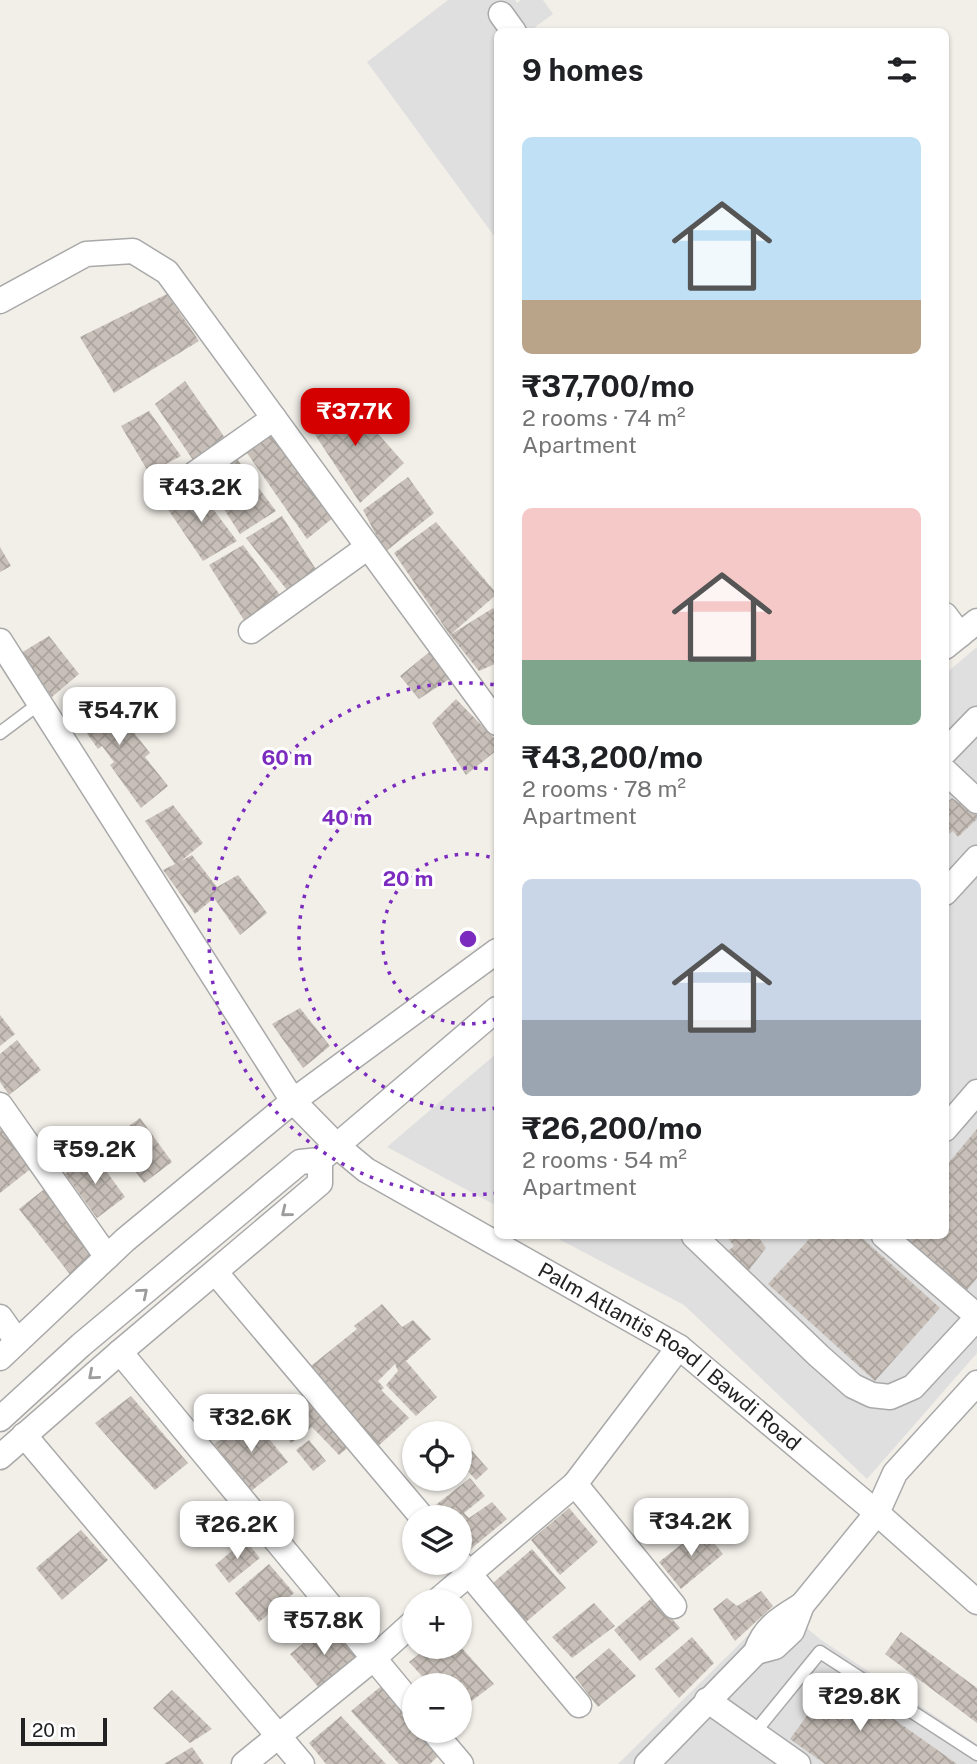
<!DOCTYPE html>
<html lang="en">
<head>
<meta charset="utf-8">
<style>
  body { margin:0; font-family:"Public Sans",sans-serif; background:#f2f2f2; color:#202124; height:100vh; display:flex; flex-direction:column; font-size:26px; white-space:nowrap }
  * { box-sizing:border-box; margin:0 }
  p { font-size:23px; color:#757577 }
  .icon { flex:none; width:38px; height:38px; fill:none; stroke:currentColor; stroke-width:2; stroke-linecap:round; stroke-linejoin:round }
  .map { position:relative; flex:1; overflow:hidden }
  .sheet { position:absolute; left:494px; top:28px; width:455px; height:1211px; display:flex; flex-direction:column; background:#fff; border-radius:10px; box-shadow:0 2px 5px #0004 }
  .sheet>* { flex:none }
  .buttons { position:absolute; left:402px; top:1421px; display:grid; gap:14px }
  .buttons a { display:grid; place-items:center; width:70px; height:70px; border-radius:50%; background:#fff; box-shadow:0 2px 5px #0004; font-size:35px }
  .scale { position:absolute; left:21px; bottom:18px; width:86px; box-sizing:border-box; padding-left:7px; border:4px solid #222; border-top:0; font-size:19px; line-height:24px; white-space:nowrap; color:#222; -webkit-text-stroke:5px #fff; paint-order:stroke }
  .price { position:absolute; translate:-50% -60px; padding:0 16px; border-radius:14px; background:#fff; color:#222; font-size:23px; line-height:46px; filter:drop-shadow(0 2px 4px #0008) }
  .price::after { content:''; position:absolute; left:50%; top:42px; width:21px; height:16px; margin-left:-10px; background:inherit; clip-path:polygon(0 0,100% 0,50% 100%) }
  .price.selected { background:#d40000; color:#fff }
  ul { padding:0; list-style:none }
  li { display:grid; align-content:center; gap:14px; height:371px; padding:0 28px }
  li span { display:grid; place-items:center; height:217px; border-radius:10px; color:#555 }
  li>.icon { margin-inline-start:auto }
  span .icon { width:126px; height:126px; fill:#fffc; stroke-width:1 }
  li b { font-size:30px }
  h2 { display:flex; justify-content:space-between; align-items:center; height:84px; padding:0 28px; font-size:30px }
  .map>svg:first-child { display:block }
  .residential { fill:#e0dfdf }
  .building { fill:url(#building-cross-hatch) }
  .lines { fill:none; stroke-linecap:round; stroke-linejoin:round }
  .lane-casing { stroke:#a9a9a9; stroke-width:15 }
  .street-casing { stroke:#a9a9a9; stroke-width:27 }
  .lane { stroke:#fff; stroke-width:12 }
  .street { stroke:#fff; stroke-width:24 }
  .oneway { stroke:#9c9c9c }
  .ring { fill:none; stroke:#7b2cbf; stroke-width:3.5; stroke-dasharray:3.5 7 }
  .labels { text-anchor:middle; stroke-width:6; stroke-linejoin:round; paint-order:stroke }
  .street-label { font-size:21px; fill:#222; stroke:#fff }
  .centre { fill:#7b2cbf; stroke:#fff; stroke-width:3.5 }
  .ring-label { font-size:21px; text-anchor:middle; font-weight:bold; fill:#7b2cbf; stroke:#fff; stroke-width:6; stroke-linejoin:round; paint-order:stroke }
</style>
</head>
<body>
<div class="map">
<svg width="977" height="1764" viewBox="0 0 977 1764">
  <defs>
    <pattern id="building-cross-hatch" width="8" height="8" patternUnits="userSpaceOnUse" patternTransform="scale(1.75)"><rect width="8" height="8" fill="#c7bfb8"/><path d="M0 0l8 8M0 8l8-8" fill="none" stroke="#aba49e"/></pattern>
  </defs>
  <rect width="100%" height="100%" fill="#f2efe9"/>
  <path class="residential" d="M448,0H515L517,3L521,0H543L553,14L535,27L538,31L497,32V240L367,62Z
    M977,647V1353L867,1479L684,1305L553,1236H945V674Z
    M497,1053V1206L387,1147Z
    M779,1605L820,1639L977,1744V1764H618Z"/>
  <path class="building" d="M167,294L199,341L114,393L80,337Z
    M185,381L225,438L193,460L155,404Z
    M345,397L404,463L360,503L306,421Z
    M149,411L181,456L149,473L121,426Z
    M276,432L334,517L307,539L247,453Z
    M237,459L276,511L240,534L205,480Z
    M408,477L434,513L385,552L363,510Z
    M195,485L237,541L203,561L167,508Z
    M282,516L317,571L287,590L246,538Z
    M436,522L497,594L450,635L394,553Z
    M243,545L283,599L247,625L209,565Z
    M0,547L11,566L0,572Z
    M493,608L497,613V663L479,671L450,635Z
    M49,636L79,674L52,697L21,653Z
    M433,649L454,676L419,699L400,676Z
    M95,689L117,717L120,715L150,753L145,757L168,786L141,808L110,765L114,762L102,746L98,749L67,705Z
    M456,699L497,741V750L466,775L432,723Z
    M952,798L977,815V819L958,837L953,831L945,837V804Z
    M173,805L203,843L181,861L192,855L217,887L238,875L267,913L240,935L214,898L195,914L163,870L175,864L145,821Z
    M300,1008L330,1046L303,1068L272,1024Z
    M0,1015L15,1034L0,1046Z
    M17,1040L41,1070L9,1095L0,1082V1054Z
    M140,1118L172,1162L144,1183L111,1139Z
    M2,1128L33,1167L0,1193V1130Z
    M977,1129V1278L967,1290L902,1236H945V1167Z
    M93,1153L125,1197L97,1218L65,1174Z
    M47,1187L98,1253L72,1277L19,1209Z
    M726,1236H761L759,1238L766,1248L746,1274L727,1252L734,1246Z
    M812,1236H860L940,1308L875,1381L768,1284Z
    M382,1304L402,1327L413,1320L431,1339L406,1361L437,1397L416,1416L386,1385L398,1371L395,1364L378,1381L384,1388L381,1390L409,1418L376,1448L311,1366L357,1329L354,1326Z
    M131,1396L188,1463L155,1490L95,1423Z
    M312,1401L352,1444L339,1455L312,1427L291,1443L280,1428Z
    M252,1418L288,1462L250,1492L214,1444Z
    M460,1437L488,1469L476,1480L460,1463Z
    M309,1440L326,1461L313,1471L296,1450Z
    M470,1478L485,1496L464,1513L469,1518L492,1502L507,1519L466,1553L460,1546V1517H434L428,1511Z
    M569,1508L598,1542L560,1575L531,1540Z
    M702,1528L723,1554L681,1589L659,1562Z
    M81,1530L108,1560L62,1600L36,1568Z
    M245,1540L260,1558L229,1583L215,1565Z
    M532,1549L566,1588L526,1622L493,1583Z
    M269,1564L294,1593L259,1622L235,1593Z
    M761,1591L773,1606L735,1641L713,1609L727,1598L737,1606Z
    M653,1597L680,1628L640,1661L614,1630Z
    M594,1603L615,1626L572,1658L552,1637Z
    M326,1625L359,1659L320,1689L290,1654Z
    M901,1632L977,1688V1723L885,1654Z
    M692,1637L714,1663L679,1698L655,1669Z
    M428,1647H461L494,1684L460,1710V1685H430L409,1662Z
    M609,1648L636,1676L598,1707L575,1677Z
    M835,1677L957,1764H825L790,1739Z
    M385,1683L415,1718V1731H426L443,1751L430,1764H399L351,1711Z
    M172,1690L212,1729L190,1743L153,1708Z
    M341,1716L386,1764H326L309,1743Z
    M192,1747L204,1764H164Z"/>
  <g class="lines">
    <g class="lane-casing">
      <path id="lane" d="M0,733L40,703
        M754,1733L820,1652L977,1754"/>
    </g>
    <g class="street-casing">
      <g id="street">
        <path d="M501,14L514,32"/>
        <path d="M0,301L86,254L133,251L167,272L497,723"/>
        <path d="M163,496L274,418"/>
        <path d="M945,615L960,635"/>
        <path d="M251,631L368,547"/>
        <path id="s1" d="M0,641L293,1101L337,1146L366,1170L679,1347L877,1513L977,1602"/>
        <path d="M945,647L977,621"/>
        <path d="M945,752L977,719"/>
        <path d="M945,771L977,801"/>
        <path d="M945,893L977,858"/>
        <path d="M0,1105L107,1257"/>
        <path d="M945,1129L977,1092"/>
        <path d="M694,1236L819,1356L853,1386L872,1395L890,1397L913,1387L977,1318"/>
        <path d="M884,1236L977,1316"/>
        <path d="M216,1273L422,1517"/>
        <path d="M0,1317L17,1341"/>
        <path d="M120,1352L415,1708"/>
        <path d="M0,1358L125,1240L293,1101L497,951"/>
        <path d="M0,1419L81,1345L300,1162L320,1160L497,1009"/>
        <path d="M24,1435L302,1764"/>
        <path d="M0,1457L120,1352L320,1183V1160"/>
        <path d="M575,1484L679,1347"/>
        <path d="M460,1563L579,1705"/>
        <path d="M437,1601L575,1484L674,1606"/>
        <path d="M756,1652L775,1647L792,1631L802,1605L877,1513L895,1473L977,1383"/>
        <path d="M707,1700L798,1764"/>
        <path d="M433,1731L461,1764"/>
        <path d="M244,1764L373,1659L415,1621"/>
        <path d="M647,1764L756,1652C764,1627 781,1618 802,1605"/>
      </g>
    </g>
    <use href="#lane" class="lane"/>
    <use href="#street" class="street"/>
  </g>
  <defs><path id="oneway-chevron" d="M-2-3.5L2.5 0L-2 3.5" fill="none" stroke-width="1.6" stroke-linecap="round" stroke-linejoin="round" transform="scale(1.75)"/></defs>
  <g class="oneway">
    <use href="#oneway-chevron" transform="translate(286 1212) rotate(141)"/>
    <use href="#oneway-chevron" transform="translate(143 1293) rotate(-40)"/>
    <use href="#oneway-chevron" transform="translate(93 1375) rotate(139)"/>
  </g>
  <g class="ring">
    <path d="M496 1019A85 85 0 1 1 496 859"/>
    <path d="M496 1108A171 171 0 1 1 496 770"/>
    <path d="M497 1193A256 256 0 1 1 497 685"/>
  </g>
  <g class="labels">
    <g class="street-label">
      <text dy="7" stroke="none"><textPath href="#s1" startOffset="1003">Palm Atlantis Road | Bawdi Road</textPath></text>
    </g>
  </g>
  <circle cx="468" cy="939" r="10" class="centre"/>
  <g class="ring-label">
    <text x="287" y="765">60 m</text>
    <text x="347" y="825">40 m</text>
    <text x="408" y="886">20 m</text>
  </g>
</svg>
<div class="buttons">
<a><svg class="icon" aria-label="locate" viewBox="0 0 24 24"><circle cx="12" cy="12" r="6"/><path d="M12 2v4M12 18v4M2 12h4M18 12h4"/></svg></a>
<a><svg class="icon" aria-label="layers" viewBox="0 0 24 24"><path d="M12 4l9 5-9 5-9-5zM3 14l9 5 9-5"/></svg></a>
<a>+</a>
<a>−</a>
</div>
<div class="scale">20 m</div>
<b class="price selected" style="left:355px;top:448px">₹37.7K</b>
<b class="price" style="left:201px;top:524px">₹43.2K</b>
<b class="price" style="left:119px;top:747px">₹54.7K</b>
<b class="price" style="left:95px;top:1186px">₹59.2K</b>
<b class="price" style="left:251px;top:1454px">₹32.6K</b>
<b class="price" style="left:691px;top:1558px">₹34.2K</b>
<b class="price" style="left:237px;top:1561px">₹26.2K</b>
<b class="price" style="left:324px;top:1657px">₹57.8K</b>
<b class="price" style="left:860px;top:1733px">₹29.8K</b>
<section class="sheet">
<h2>9 homes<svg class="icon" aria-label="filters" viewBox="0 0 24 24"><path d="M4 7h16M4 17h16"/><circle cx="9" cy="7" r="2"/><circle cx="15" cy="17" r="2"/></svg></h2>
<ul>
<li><span style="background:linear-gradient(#bfe0f5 75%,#b9a48a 0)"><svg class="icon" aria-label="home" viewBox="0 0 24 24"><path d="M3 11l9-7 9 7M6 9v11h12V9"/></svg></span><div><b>₹37,700/mo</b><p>2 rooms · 74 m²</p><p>Apartment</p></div></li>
<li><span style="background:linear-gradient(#f6c9c9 70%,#7fa58c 0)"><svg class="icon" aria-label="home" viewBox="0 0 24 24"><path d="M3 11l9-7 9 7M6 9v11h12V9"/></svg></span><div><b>₹43,200/mo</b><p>2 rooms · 78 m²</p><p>Apartment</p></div></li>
<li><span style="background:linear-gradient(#c9d6e8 65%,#9aa5b1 0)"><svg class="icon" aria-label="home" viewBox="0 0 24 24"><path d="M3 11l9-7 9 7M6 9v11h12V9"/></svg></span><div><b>₹26,200/mo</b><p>2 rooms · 54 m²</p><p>Apartment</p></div></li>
</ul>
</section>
</div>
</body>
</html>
